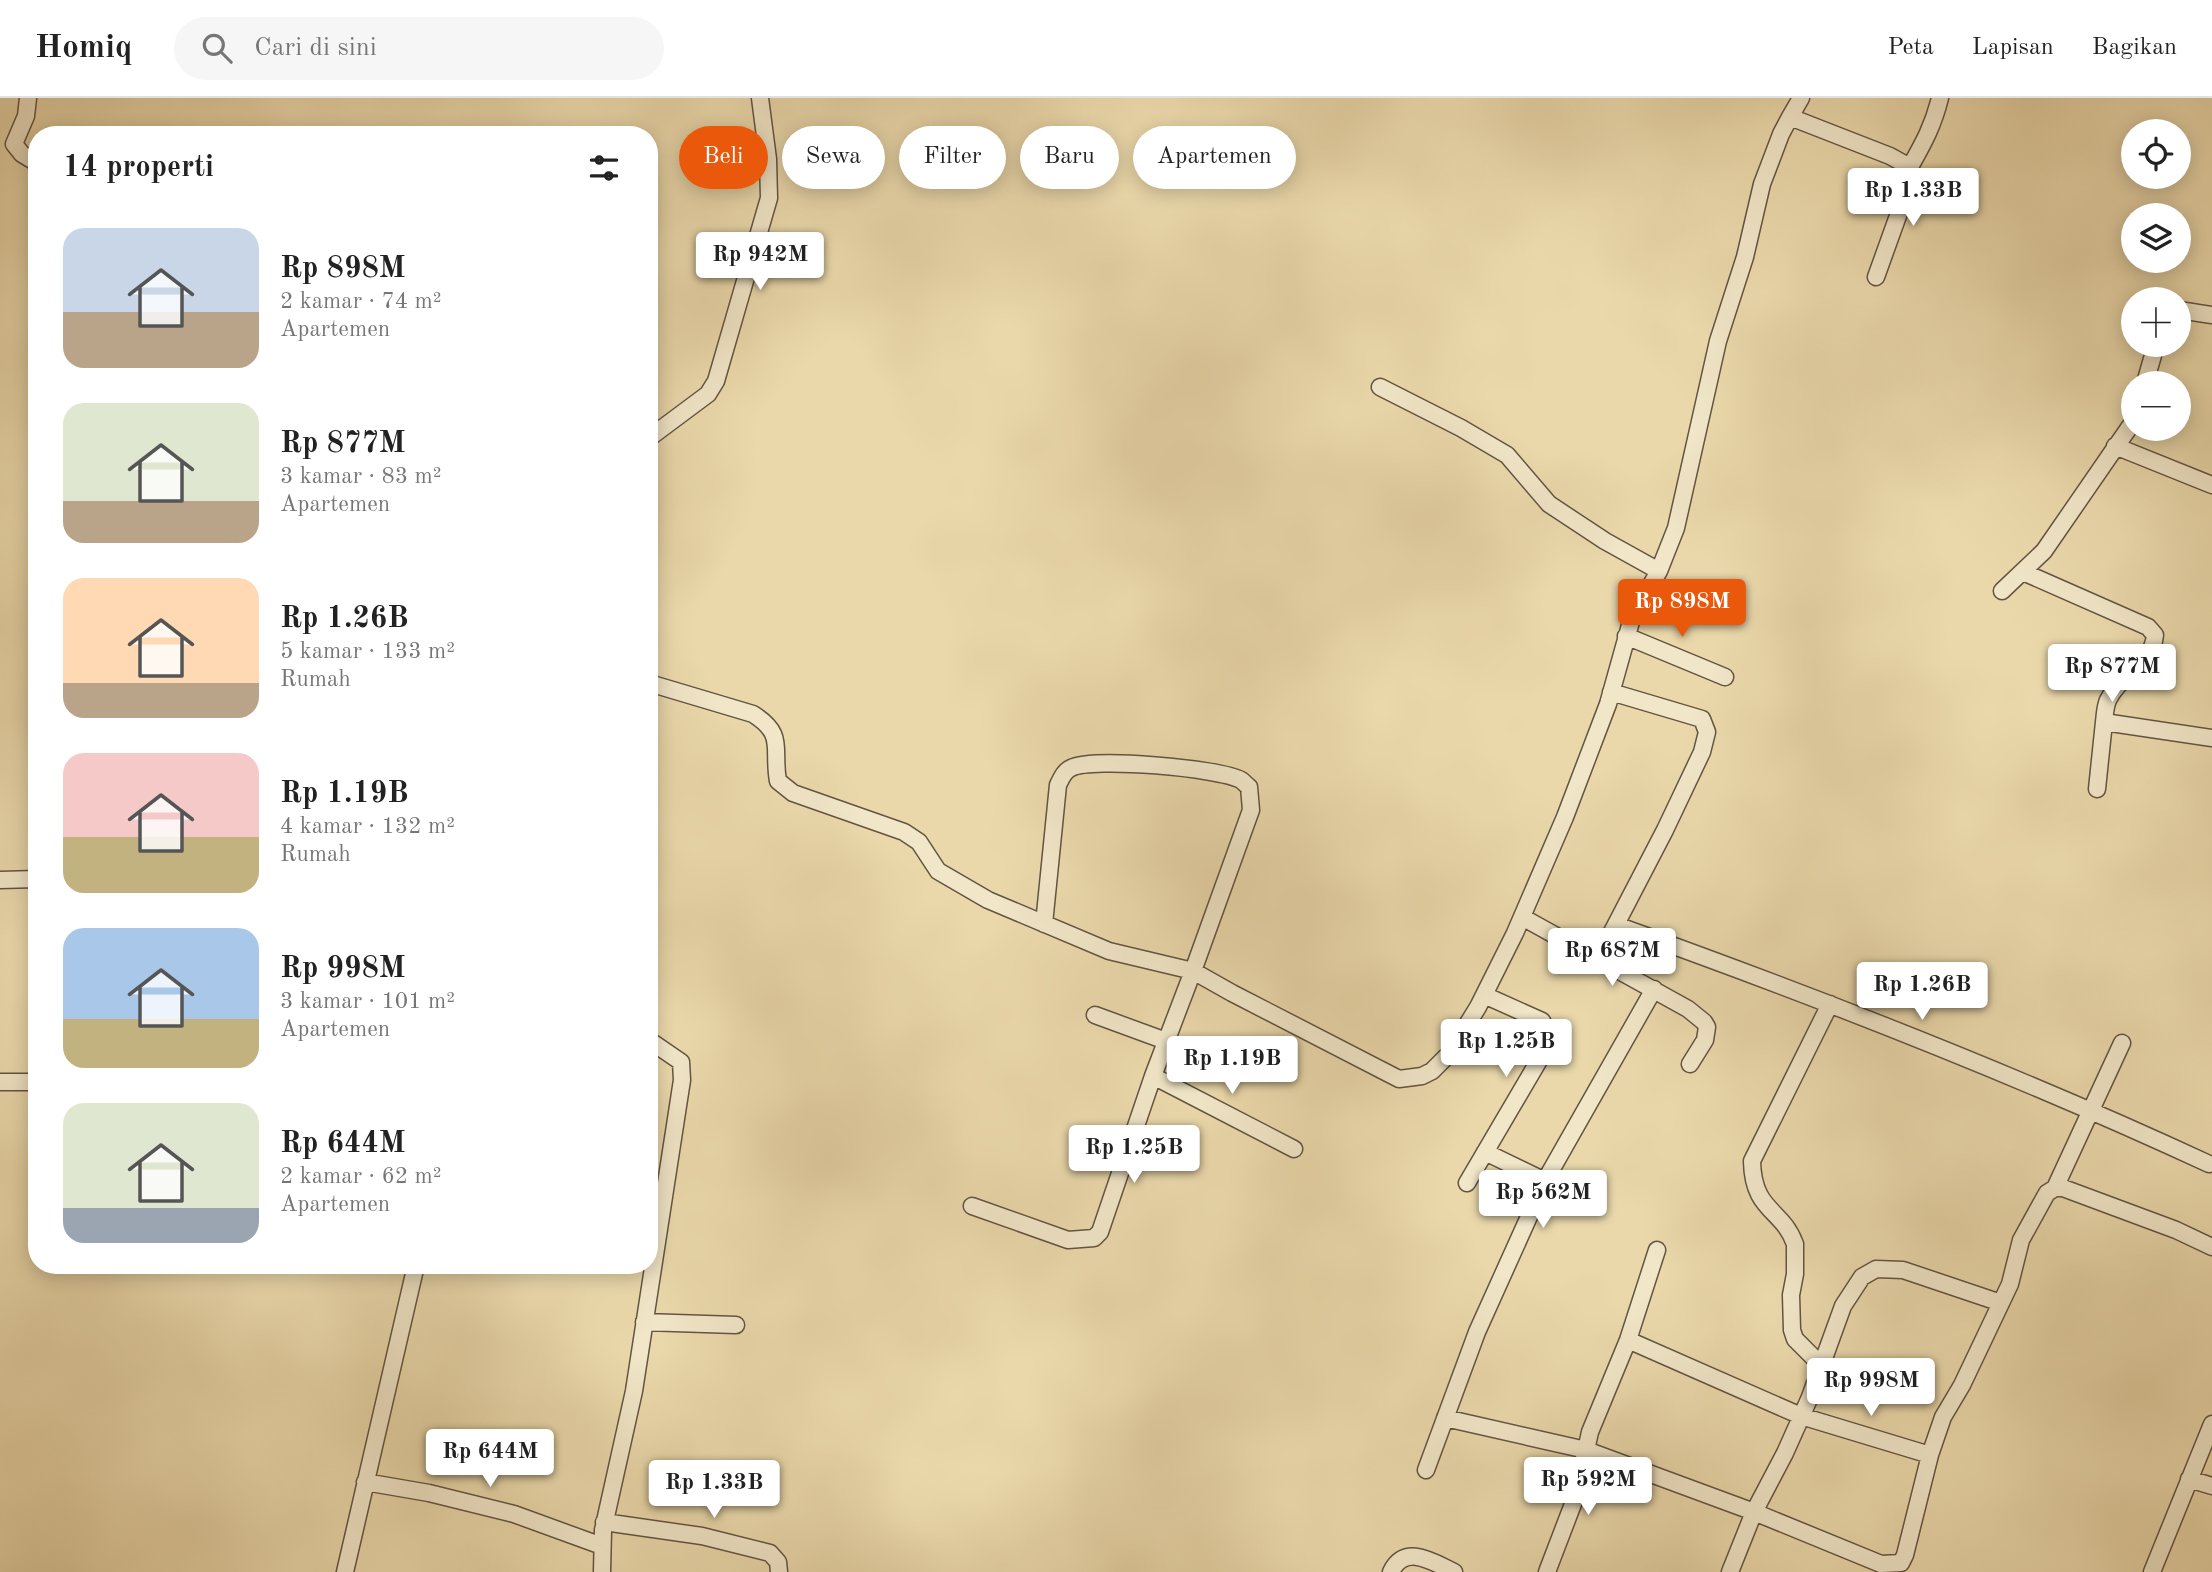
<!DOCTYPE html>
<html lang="id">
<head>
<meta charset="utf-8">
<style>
  body { margin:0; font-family:"Old Standard TT",serif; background:#f6f6f6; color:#222; height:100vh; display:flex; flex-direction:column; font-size:26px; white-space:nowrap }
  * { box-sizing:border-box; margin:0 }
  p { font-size:23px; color:#767676 }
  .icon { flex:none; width:38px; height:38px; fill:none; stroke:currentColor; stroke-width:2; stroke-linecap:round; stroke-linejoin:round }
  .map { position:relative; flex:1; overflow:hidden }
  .details { position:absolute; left:28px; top:28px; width:630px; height:1148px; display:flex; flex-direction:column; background:#fff; border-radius:28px; box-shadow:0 4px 18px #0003 }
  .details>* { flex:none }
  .banner { position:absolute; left:679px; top:28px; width:665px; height:63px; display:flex; gap:14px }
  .controls { position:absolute; left:2121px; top:21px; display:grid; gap:14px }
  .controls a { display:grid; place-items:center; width:70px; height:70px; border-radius:50%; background:#fff; box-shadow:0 4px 18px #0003; font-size:35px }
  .price { position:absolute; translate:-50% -60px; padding:0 16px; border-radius:7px; background:#fff; color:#222; font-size:23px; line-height:46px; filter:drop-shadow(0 2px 4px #0008) }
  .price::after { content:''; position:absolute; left:50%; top:42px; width:21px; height:16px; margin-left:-10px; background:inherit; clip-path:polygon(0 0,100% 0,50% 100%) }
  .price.current { background:#ea580c; color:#fff }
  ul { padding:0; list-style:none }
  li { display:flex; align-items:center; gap:21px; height:175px; padding:0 35px }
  li span { display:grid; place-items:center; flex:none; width:196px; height:140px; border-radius:21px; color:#555 }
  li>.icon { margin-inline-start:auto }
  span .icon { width:84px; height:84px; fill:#fffc; stroke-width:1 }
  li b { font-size:30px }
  h2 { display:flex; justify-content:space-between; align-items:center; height:84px; padding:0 35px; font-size:30px }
  .pill { padding:0 24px; border-radius:32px; background:#fff; box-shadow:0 4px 18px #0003; font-size:24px; line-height:63px }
  .pill.current { background:#ea580c; color:#fff }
  header { display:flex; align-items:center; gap:42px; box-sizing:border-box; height:98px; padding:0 35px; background:#fff; border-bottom:2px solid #e0e0e0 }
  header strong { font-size:33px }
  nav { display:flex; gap:38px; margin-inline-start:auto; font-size:24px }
  .search { width:490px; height:63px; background:#f6f6f6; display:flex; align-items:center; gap:18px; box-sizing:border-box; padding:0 24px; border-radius:38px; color:#767676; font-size:26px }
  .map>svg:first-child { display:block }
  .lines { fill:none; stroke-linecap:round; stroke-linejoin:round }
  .minor-casing { stroke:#635443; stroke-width:19 }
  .minor { stroke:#f1e6c8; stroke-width:16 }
</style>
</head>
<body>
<header>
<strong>Homiq</strong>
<div class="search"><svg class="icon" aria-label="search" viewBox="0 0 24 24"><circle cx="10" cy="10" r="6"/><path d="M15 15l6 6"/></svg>Cari di sini</div>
<nav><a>Peta</a><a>Lapisan</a><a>Bagikan</a></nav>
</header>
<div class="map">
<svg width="2212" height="1474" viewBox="0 0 2212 1474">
  <rect width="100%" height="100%" fill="#ead8ab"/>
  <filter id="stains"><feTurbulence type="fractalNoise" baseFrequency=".00286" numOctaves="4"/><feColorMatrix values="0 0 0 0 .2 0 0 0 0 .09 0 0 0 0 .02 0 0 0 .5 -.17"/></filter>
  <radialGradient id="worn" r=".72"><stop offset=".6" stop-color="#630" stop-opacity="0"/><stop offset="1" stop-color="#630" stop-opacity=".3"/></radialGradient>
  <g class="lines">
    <g class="minor-casing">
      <path id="minor" d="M28,0L26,18L14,46L22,56L37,65
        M1790,19L1801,0
        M1876,179L1899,115L1910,69
        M2179,212L2212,217
        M2145,285L2156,247
        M1380,289L1461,330L1507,357L1549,406L1605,443L1659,473
        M649,340L708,296L716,283L769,100L768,61L760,0
        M2115,348L2212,387
        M2023,474L2148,529L2155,537C2152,568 2120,576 2108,602C2105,609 2105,616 2104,624
        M2002,493L2044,453L2133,324
        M1626,538L1725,579
        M649,585L753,616C786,637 772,650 778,683L793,695L904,734L919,744L938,773L988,802L1109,853L1193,873L1232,895L1399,981L1422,978L1432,973L1449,956L1478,909L1515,835L1565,719L1608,606L1632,520L1659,473L1676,430L1718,243L1745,159L1762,86L1781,36L1790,19L1890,58L1910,69C1924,44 1933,28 1940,0
        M2097,691L2104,624L2212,640
        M0,782L37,781
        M1522,819L1688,911L1704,924L1707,929L1705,942L1690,966
        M1616,827C1817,899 2015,976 2209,1066
        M1598,861L1665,732L1702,654L1707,634L1702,621L1611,594
        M1095,917L1166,943
        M1153,978L1294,1051
        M0,984H37
        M1485,1054L1545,1083
        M1467,1085L1548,947V934L1542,923L1484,897
        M2055,1090L2122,945
        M972,1108L1068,1142L1094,1140L1100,1134L1153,978L1193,873L1251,712L1249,689C1246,687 1244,684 1241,682C1219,670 1092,659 1071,670C1064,673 1061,681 1058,687L1044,826
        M1657,1152L1628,1242L1590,1334L1586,1352L1754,1414L1881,1466L1901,1465L1905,1457L1930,1357L1943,1319L1962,1287L2010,1186L2021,1142L2047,1095L2055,1090H2063L2176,1132L2212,1149
        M644,1224L736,1227
        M1628,1242L1801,1318L1930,1357
        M1821,1267L1795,1241L1792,1232L1791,1197L1795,1176V1146C1782,1110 1753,1114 1752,1063L1830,906
        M1445,1320L1586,1352L1573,1406L1547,1474
        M1426,1372L1477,1234L1545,1083L1654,891
        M2189,1381L2212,1388
        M365,1384L429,1395L514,1416L602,1448
        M604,1424L702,1438L770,1455L778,1464L779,1474
        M345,1474L416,1167
        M602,1474L603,1432L634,1293L682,982L681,964L649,942
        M1391,1474C1405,1445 1433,1464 1454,1474
        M1730,1474L1754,1414L1785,1355L1810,1299L1843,1208L1862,1179L1876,1171L1903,1172L2001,1205
        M2152,1474L2212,1326"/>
    </g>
    <use href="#minor" class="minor"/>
  </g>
  <rect width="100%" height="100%" filter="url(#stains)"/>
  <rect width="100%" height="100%" fill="url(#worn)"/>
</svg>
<div class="controls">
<a><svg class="icon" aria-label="locate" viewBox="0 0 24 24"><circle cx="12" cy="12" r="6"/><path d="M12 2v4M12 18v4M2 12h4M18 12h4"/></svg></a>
<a><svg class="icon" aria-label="layers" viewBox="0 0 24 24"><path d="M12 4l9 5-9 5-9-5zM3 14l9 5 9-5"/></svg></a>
<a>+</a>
<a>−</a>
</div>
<b class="price" style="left:1913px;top:130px">Rp 1.33B</b>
<b class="price" style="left:760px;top:194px">Rp 942M</b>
<b class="price current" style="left:1682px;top:541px">Rp 898M</b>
<b class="price" style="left:2112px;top:606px">Rp 877M</b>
<b class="price" style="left:1612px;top:890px">Rp 687M</b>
<b class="price" style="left:1922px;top:924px">Rp 1.26B</b>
<b class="price" style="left:1506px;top:981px">Rp 1.25B</b>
<b class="price" style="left:1232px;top:998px">Rp 1.19B</b>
<b class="price" style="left:1134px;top:1087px">Rp 1.25B</b>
<b class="price" style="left:1543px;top:1132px">Rp 562M</b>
<b class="price" style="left:1871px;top:1320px">Rp 998M</b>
<b class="price" style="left:490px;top:1391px">Rp 644M</b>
<b class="price" style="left:1588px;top:1419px">Rp 592M</b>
<b class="price" style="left:714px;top:1422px">Rp 1.33B</b>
<div class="banner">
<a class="pill current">Beli</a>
<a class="pill">Sewa</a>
<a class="pill">Filter</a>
<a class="pill">Baru</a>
<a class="pill">Apartemen</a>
</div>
<section class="details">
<h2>14 properti<svg class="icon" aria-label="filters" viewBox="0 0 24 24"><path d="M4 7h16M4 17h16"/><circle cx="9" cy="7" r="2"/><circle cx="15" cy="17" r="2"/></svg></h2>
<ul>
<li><span style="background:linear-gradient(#c9d6e8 60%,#b9a48a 0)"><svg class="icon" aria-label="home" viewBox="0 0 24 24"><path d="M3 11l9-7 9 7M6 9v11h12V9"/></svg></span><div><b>Rp 898M</b><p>2 kamar · 74 m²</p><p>Apartemen</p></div></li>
<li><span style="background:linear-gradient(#dfe7d0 70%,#b9a48a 0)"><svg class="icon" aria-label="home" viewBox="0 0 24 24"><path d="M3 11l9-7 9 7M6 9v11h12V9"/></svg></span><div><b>Rp 877M</b><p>3 kamar · 83 m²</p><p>Apartemen</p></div></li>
<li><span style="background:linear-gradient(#ffd9b3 75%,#b9a48a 0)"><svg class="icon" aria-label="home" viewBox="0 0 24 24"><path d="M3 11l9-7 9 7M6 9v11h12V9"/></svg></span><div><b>Rp 1.26B</b><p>5 kamar · 133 m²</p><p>Rumah</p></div></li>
<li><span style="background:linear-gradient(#f6c9c9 60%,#c2b280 0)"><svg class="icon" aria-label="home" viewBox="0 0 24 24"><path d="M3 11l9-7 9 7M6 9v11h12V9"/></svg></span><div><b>Rp 1.19B</b><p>4 kamar · 132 m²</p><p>Rumah</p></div></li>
<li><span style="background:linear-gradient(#a9c7e8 65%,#c2b280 0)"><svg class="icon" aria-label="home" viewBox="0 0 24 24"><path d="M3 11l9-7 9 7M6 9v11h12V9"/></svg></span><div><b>Rp 998M</b><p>3 kamar · 101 m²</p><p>Apartemen</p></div></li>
<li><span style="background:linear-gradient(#dfe7d0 75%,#9aa5b1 0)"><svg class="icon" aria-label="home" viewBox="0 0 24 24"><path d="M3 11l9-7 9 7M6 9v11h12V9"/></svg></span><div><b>Rp 644M</b><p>2 kamar · 62 m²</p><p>Apartemen</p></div></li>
</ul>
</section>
</div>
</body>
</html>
